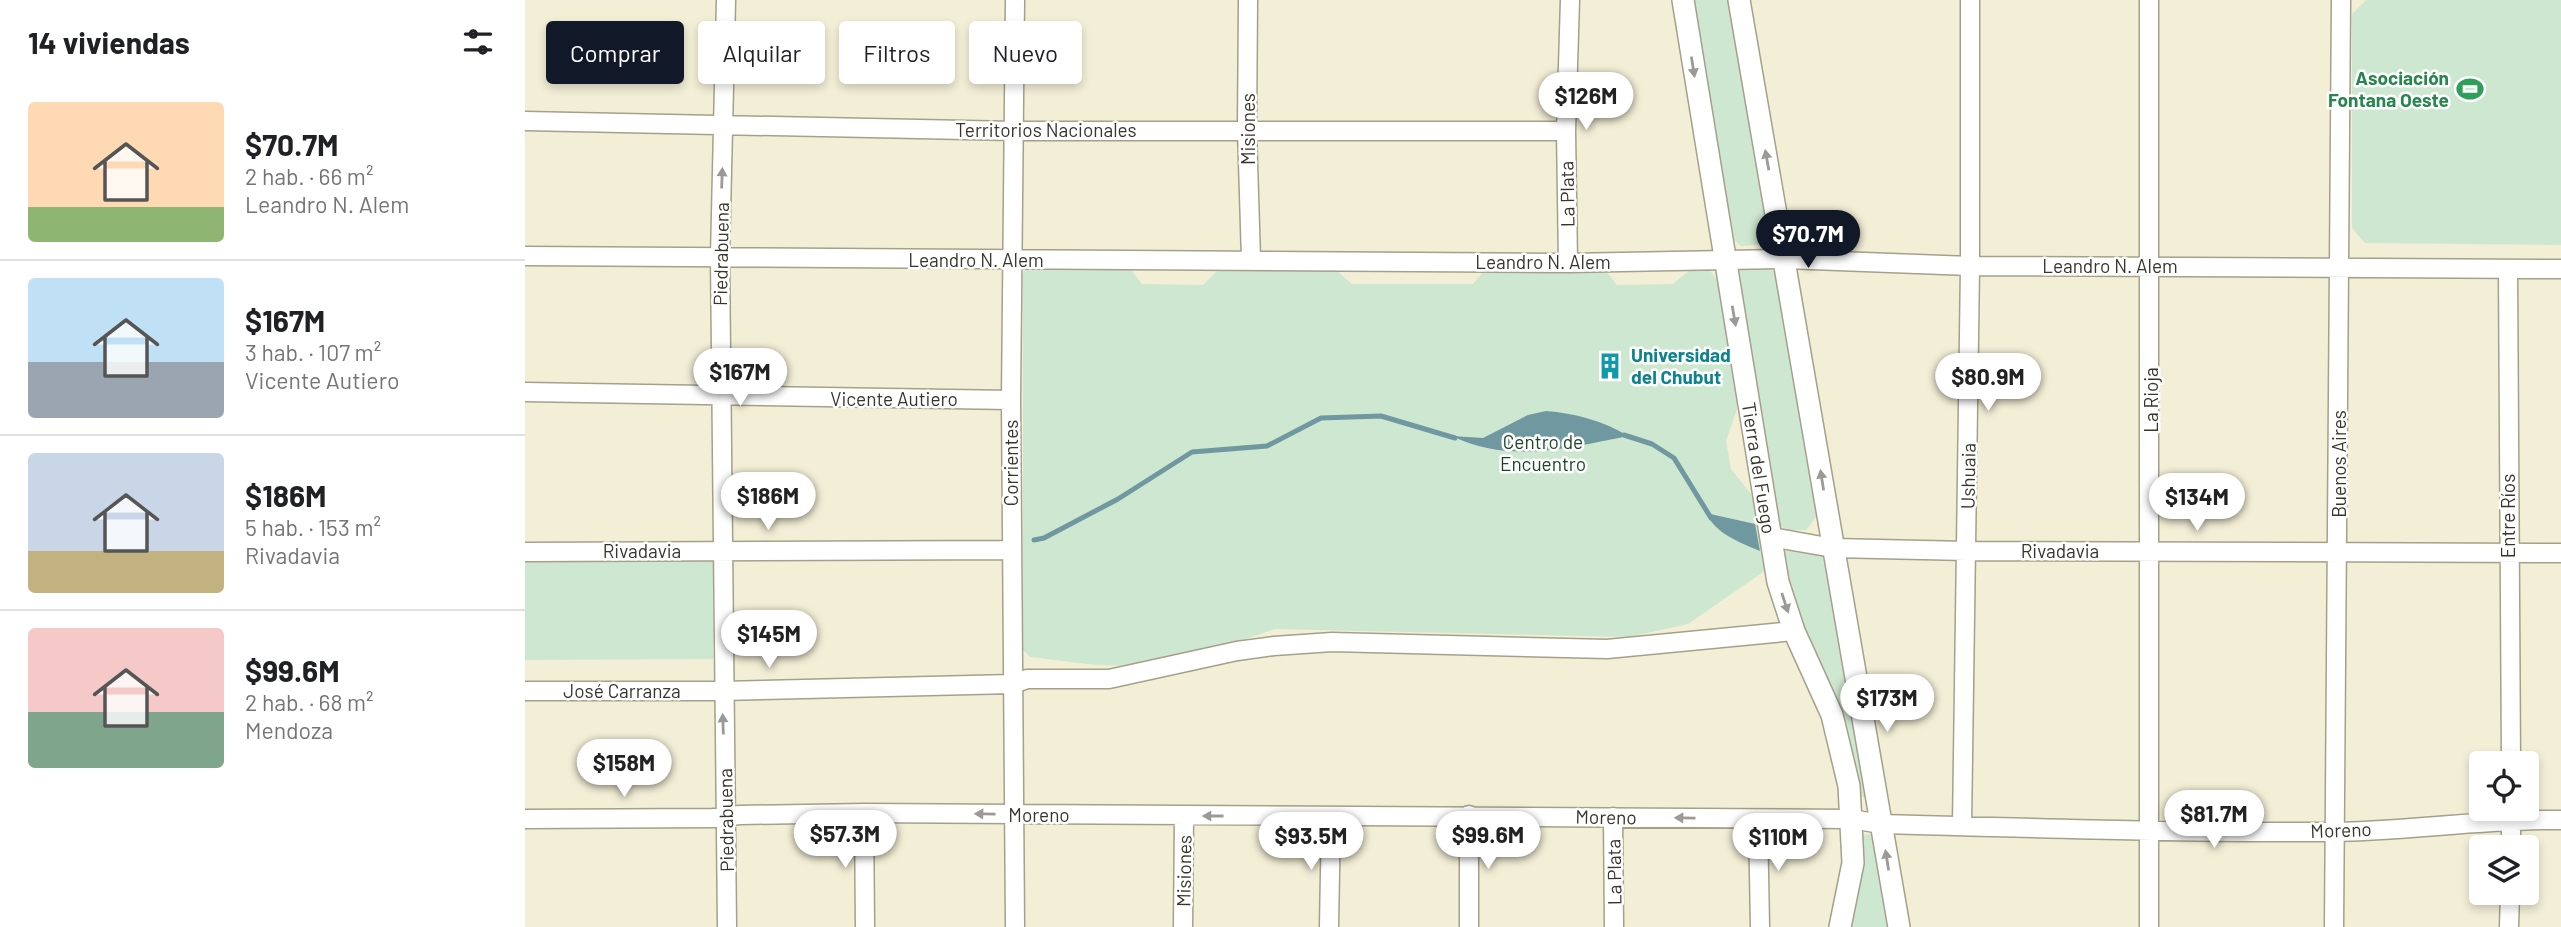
<!DOCTYPE html>
<html lang="es">
<head>
<meta charset="utf-8">
<style>
  body { margin:0; font-family:Barlow,sans-serif; background:#f2f2f2; color:#202124; height:100vh; display:flex; flex-direction:column; font-size:26px; white-space:nowrap }
  * { box-sizing:border-box; margin:0 }
  p { font-size:23px; color:#757577 }
  .icon { flex:none; width:38px; height:38px; fill:none; stroke:currentColor; stroke-width:2; stroke-linecap:round; stroke-linejoin:round }
  .map { position:relative; flex:1; overflow:hidden }
  .sheet { display:flex; flex-direction:column; background:#fff; width:525px }
  .sheet>* { flex:none }
  .guide { position:absolute; left:21px; top:21px; width:665px; height:63px; display:flex; gap:14px }
  .buttons { position:absolute; left:1944px; top:751px; display:grid; gap:14px }
  .buttons a { display:grid; place-items:center; width:70px; height:70px; border-radius:7px; background:#fff; box-shadow:0 4px 10px #0003; font-size:35px }
  .price { position:absolute; translate:-50% -60px; padding:0 16px; border-radius:24px; background:#fff; color:#222; font-size:23px; line-height:46px; filter:drop-shadow(0 2px 4px #0008) }
  .price::after { content:''; position:absolute; left:50%; top:42px; width:21px; height:16px; margin-left:-10px; background:inherit; clip-path:polygon(0 0,100% 0,50% 100%) }
  .price.active { background:#111827; color:#fff }
  ul { padding:0; list-style:none }
  li { display:flex; align-items:center; gap:21px; height:175px; padding:0 28px }
  li+li { border-top:2px solid #e0e0e0 }
  li span { display:grid; place-items:center; flex:none; width:196px; height:140px; border-radius:7px; color:#555 }
  li>.icon { margin-inline-start:auto }
  span .icon { width:84px; height:84px; fill:#fffc; stroke-width:1 }
  li b { font-size:30px }
  h2 { display:flex; justify-content:space-between; align-items:center; height:84px; padding:0 28px; font-size:30px }
  .pill { padding:0 24px; border-radius:7px; background:#fff; box-shadow:0 4px 10px #0003; font-size:24px; line-height:63px }
  .pill.active { background:#111827; color:#fff }
  main { display:flex; flex:1; min-height:0 }
  .map>svg:first-child { display:block }
  .green { fill:#cee7d0 }
  .water { fill:#7098a0 }
  .lines { fill:none; stroke-linecap:round; stroke-linejoin:round }
  .stream { stroke:#7098a0; stroke-width:5 }
  .minor-casing { stroke:#a5a08a; stroke-width:21 }
  .tertiary-casing { stroke:#a5a08a; stroke-width:24 }
  .minor { stroke:#fff; stroke-width:18 }
  .tertiary { stroke:#fff; stroke-width:21 }
  .oneway { fill:#9b9a96 }
  .labels { text-anchor:middle; stroke-width:5; stroke-linejoin:round; paint-order:stroke }
  .leisure-label { font-size:19px; font-weight:bold; fill:#27864d; stroke:#fff; text-anchor:end }
  .street-label { font-size:19px; fill:#37352c; stroke:#fff }
  .culture-label { font-size:19px; font-weight:bold; fill:#0d838f; stroke:#fff; text-anchor:start }
  .park-label { font-size:19px; fill:#1b4624; stroke:#fff }
</style>
</head>
<body>
<main>
<section class="sheet">
<h2>14 viviendas<svg class="icon" aria-label="filters" viewBox="0 0 24 24"><path d="M4 7h16M4 17h16"/><circle cx="9" cy="7" r="2"/><circle cx="15" cy="17" r="2"/></svg></h2>
<ul>
<li><span style="background:linear-gradient(#ffd9b3 75%,#8fb573 0)"><svg class="icon" aria-label="home" viewBox="0 0 24 24"><path d="M3 11l9-7 9 7M6 9v11h12V9"/></svg></span><div><b>$70.7M</b><p>2 hab. · 66 m²</p><p>Leandro N. Alem</p></div></li>
<li><span style="background:linear-gradient(#bfe0f5 60%,#9aa5b1 0)"><svg class="icon" aria-label="home" viewBox="0 0 24 24"><path d="M3 11l9-7 9 7M6 9v11h12V9"/></svg></span><div><b>$167M</b><p>3 hab. · 107 m²</p><p>Vicente Autiero</p></div></li>
<li><span style="background:linear-gradient(#c9d6e8 70%,#c2b280 0)"><svg class="icon" aria-label="home" viewBox="0 0 24 24"><path d="M3 11l9-7 9 7M6 9v11h12V9"/></svg></span><div><b>$186M</b><p>5 hab. · 153 m²</p><p>Rivadavia</p></div></li>
<li><span style="background:linear-gradient(#f6c9c9 60%,#7fa58c 0)"><svg class="icon" aria-label="home" viewBox="0 0 24 24"><path d="M3 11l9-7 9 7M6 9v11h12V9"/></svg></span><div><b>$99.6M</b><p>2 hab. · 68 m²</p><p>Mendoza</p></div></li>
</ul>
</section>
<div class="map">
<svg width="2036" height="927" viewBox="0 0 2036 927">
  <rect width="100%" height="100%" fill="#f3eed6"/>
  <path class="green" d="M1165,0H1208L1245,239L1241,244L1216,246L1203,234Z
    M1841,0H2036V245L1840,243L1827,228V14Z
    M1239,266L1255,275L1291,507V517L1281,530H1261L1254,525L1212,272L1219,267Z
    M604,267L617,284L678,285L692,271L811,270L827,284H948L960,270H1080L1092,285L1148,284L1166,269H1184L1195,285L1214,403L1201,441L1206,469L1230,499L1241,570L1163,624L1104,637L750,629C708,643 663,659 619,664C582,669 542,661 505,657L498,650V275L500,268Z
    M1268,549L1298,553L1301,558L1342,797H1335L1321,728L1280,634L1256,561L1259,552Z
    M0,557H188V659L0,660Z
    M1348,834L1364,927H1324L1337,835Z"/>
  <path class="water" d="M1021,411C1049,413 1079,421 1103,436C1043,448 984,464 927,436L958,438L1003,415Z
    M1181,513L1230,524L1235,551C1214,542 1191,534 1181,513Z"/>
  <g class="lines">
    <path class="stream" d="M1099,435L1127,444L1149,458L1186,518
      M509,540L519,538L593,499L667,452L742,446L796,418L856,416L930,438"/>
    <g class="minor-casing">
      <path id="minor" d="M201,0L195,257L202,927
        M490,0L486,400L490,927
        M723,0L722,130L726,259
        M1624,0V927
        M0,121L489,131H1041
        M0,256L1043,263L1260,259L1445,266L2036,269
        M1043,263L1041,131L1045,0
        M1983,269L1986,763
        M0,392L486,400
        M1246,537L1308,548L1442,551L2036,553
        M0,552L487,550
        M0,691H197L488,684L502,679H584L712,651L749,646L807,642L1082,649L1269,631
        M339,813L340,927
        M1088,817L1089,927
        M0,819L188,818L215,815L339,813L1326,819L1356,824C1507,828 1657,833 1808,832C1884,831 1960,819 2036,820
        M1233,819L1235,927
        M1437,826L1445,266V0
        M1986,847V808
        M658,927L659,816
        M804,927L806,817
        M944,927V815
        M1809,927L1816,0
        M1984,927L1985,892"/>
    </g>
    <g class="tertiary-casing">
      <path id="tertiary" d="M1158,0L1253,582L1269,631L1307,715L1324,786L1328,863L1315,927
        M1214,0L1374,927"/>
    </g>
    <use href="#minor" class="minor"/>
    <use href="#tertiary" class="tertiary"/>
  </g>
  <defs><path id="oneway-solid" d="M-6-.8H1V-3.2L6.5 0L1 3.2V.8H-6Z" transform="scale(1.75)"/></defs>
  <g class="oneway">
    <use href="#oneway-solid" transform="translate(1168 67) rotate(81)"/>
    <use href="#oneway-solid" transform="translate(1242 160) rotate(-100)"/>
    <use href="#oneway-solid" transform="translate(197 178) rotate(-88)"/>
    <use href="#oneway-solid" transform="translate(1209 316) rotate(80)"/>
    <use href="#oneway-solid" transform="translate(1297 480) rotate(-99)"/>
    <use href="#oneway-solid" transform="translate(1260 603) rotate(72)"/>
    <use href="#oneway-solid" transform="translate(198 724) rotate(-92)"/>
    <use href="#oneway-solid" transform="translate(460 814) rotate(-179)"/>
    <use href="#oneway-solid" transform="translate(688 816) rotate(-180)"/>
    <use href="#oneway-solid" transform="translate(1160 818) rotate(-179)"/>
    <use href="#oneway-solid" transform="translate(1362 860) rotate(-99)"/>
  </g>
  <defs>
    <g id="stadium-bare" transform="scale(2.1)"><path d="M0-5a6.5 5 0 1 0 0 10a6.5 5 0 1 0 0-10ZM-3.5-1.8h7v3.6h-7Z" fill="#2e9e5b" stroke="#fff" stroke-width="2.5" paint-order="stroke"/></g>
    <g id="building-bare" transform="scale(2.1)"><path d="M-4-6H4V6H1V3H-1V6H-4ZM-2.5-4.3h1.7v1.8h-1.7ZM.8-4.3h1.7v1.8H.8ZM-2.5-1h1.7V.8h-1.7ZM.8-1h1.7V.8H.8Z" fill="#0f9aa8" stroke="#fff" stroke-width="2.5" paint-order="stroke"/></g>
  </defs>
  <g fill-rule="evenodd">
    <use href="#stadium-bare" x="1945" y="89"/>
    <use href="#building-bare" x="1085" y="366"/>
  </g>
  <g class="labels">
    <g class="leisure-label">
      <text x="1924" y="85">Asociación<tspan x="1924" dy="22">Fontana Oeste</tspan></text>
    </g>
    <g class="street-label">
      <text transform="translate(723 129) rotate(-90)" y="7">Misiones</text>
      <text x="521" y="137">Territorios Nacionales</text>
      <text transform="translate(1042 194) rotate(-91)" y="7">La Plata</text>
      <text transform="translate(196 254) rotate(-89)" y="7">Piedrabuena</text>
      <text x="451" y="267">Leandro N. Alem</text>
      <text x="1018" y="269">Leandro N. Alem</text>
      <text x="1585" y="273">Leandro N. Alem</text>
      <text x="369" y="406">Vicente Autiero</text>
      <text transform="translate(1626 400) rotate(-90)" y="7">La Rioja</text>
      <text transform="translate(486 463) rotate(-90)" y="7">Corrientes</text>
      <text transform="translate(1814 464) rotate(-90)" y="7">Buenos Aires</text>
      <text transform="translate(1234 468) rotate(81)" y="7">Tierra del Fuego</text>
      <text transform="translate(1443 476) rotate(-89)" y="7">Ushuaia</text>
      <text transform="translate(1983 516) rotate(-90)" y="7">Entre Ríos</text>
      <text x="117" y="558">Rivadavia</text>
      <text x="1535" y="558">Rivadavia</text>
      <text x="97" y="698">José Carranza</text>
      <text x="514" y="822">Moreno</text>
      <text transform="translate(1081 817) rotate(1)" y="7">Moreno</text>
      <text transform="translate(201 820) rotate(-91)" y="7">Piedrabuena</text>
      <text transform="translate(1816 830) rotate(-2)" y="7">Moreno</text>
      <text transform="translate(659 871) rotate(-89)" y="7">Misiones</text>
      <text transform="translate(1089 872) rotate(-91)" y="7">La Plata</text>
    </g>
    <g class="culture-label">
      <text x="1106" y="362">Universidad<tspan x="1106" dy="22">del Chubut</tspan></text>
    </g>
    <g class="park-label">
      <text x="1018" y="449">Centro de<tspan x="1018" dy="22">Encuentro</tspan></text>
    </g>
  </g>
</svg>
<div class="buttons">
<a><svg class="icon" aria-label="locate" viewBox="0 0 24 24"><circle cx="12" cy="12" r="6"/><path d="M12 2v4M12 18v4M2 12h4M18 12h4"/></svg></a>
<a><svg class="icon" aria-label="layers" viewBox="0 0 24 24"><path d="M12 4l9 5-9 5-9-5zM3 14l9 5 9-5"/></svg></a>
</div>
<b class="price" style="left:1061px;top:132px">$126M</b>
<b class="price active" style="left:1283px;top:270px">$70.7M</b>
<b class="price" style="left:215px;top:408px">$167M</b>
<b class="price" style="left:1463px;top:413px">$80.9M</b>
<b class="price" style="left:243px;top:532px">$186M</b>
<b class="price" style="left:1672px;top:533px">$134M</b>
<b class="price" style="left:244px;top:670px">$145M</b>
<b class="price" style="left:1362px;top:734px">$173M</b>
<b class="price" style="left:99px;top:799px">$158M</b>
<b class="price" style="left:1689px;top:850px">$81.7M</b>
<b class="price" style="left:320px;top:870px">$57.3M</b>
<b class="price" style="left:963px;top:871px">$99.6M</b>
<b class="price" style="left:786px;top:872px">$93.5M</b>
<b class="price" style="left:1253px;top:873px">$110M</b>
<div class="guide">
<a class="pill active">Comprar</a>
<a class="pill">Alquilar</a>
<a class="pill">Filtros</a>
<a class="pill">Nuevo</a>
</div>
</div>
</main>
</body>
</html>
